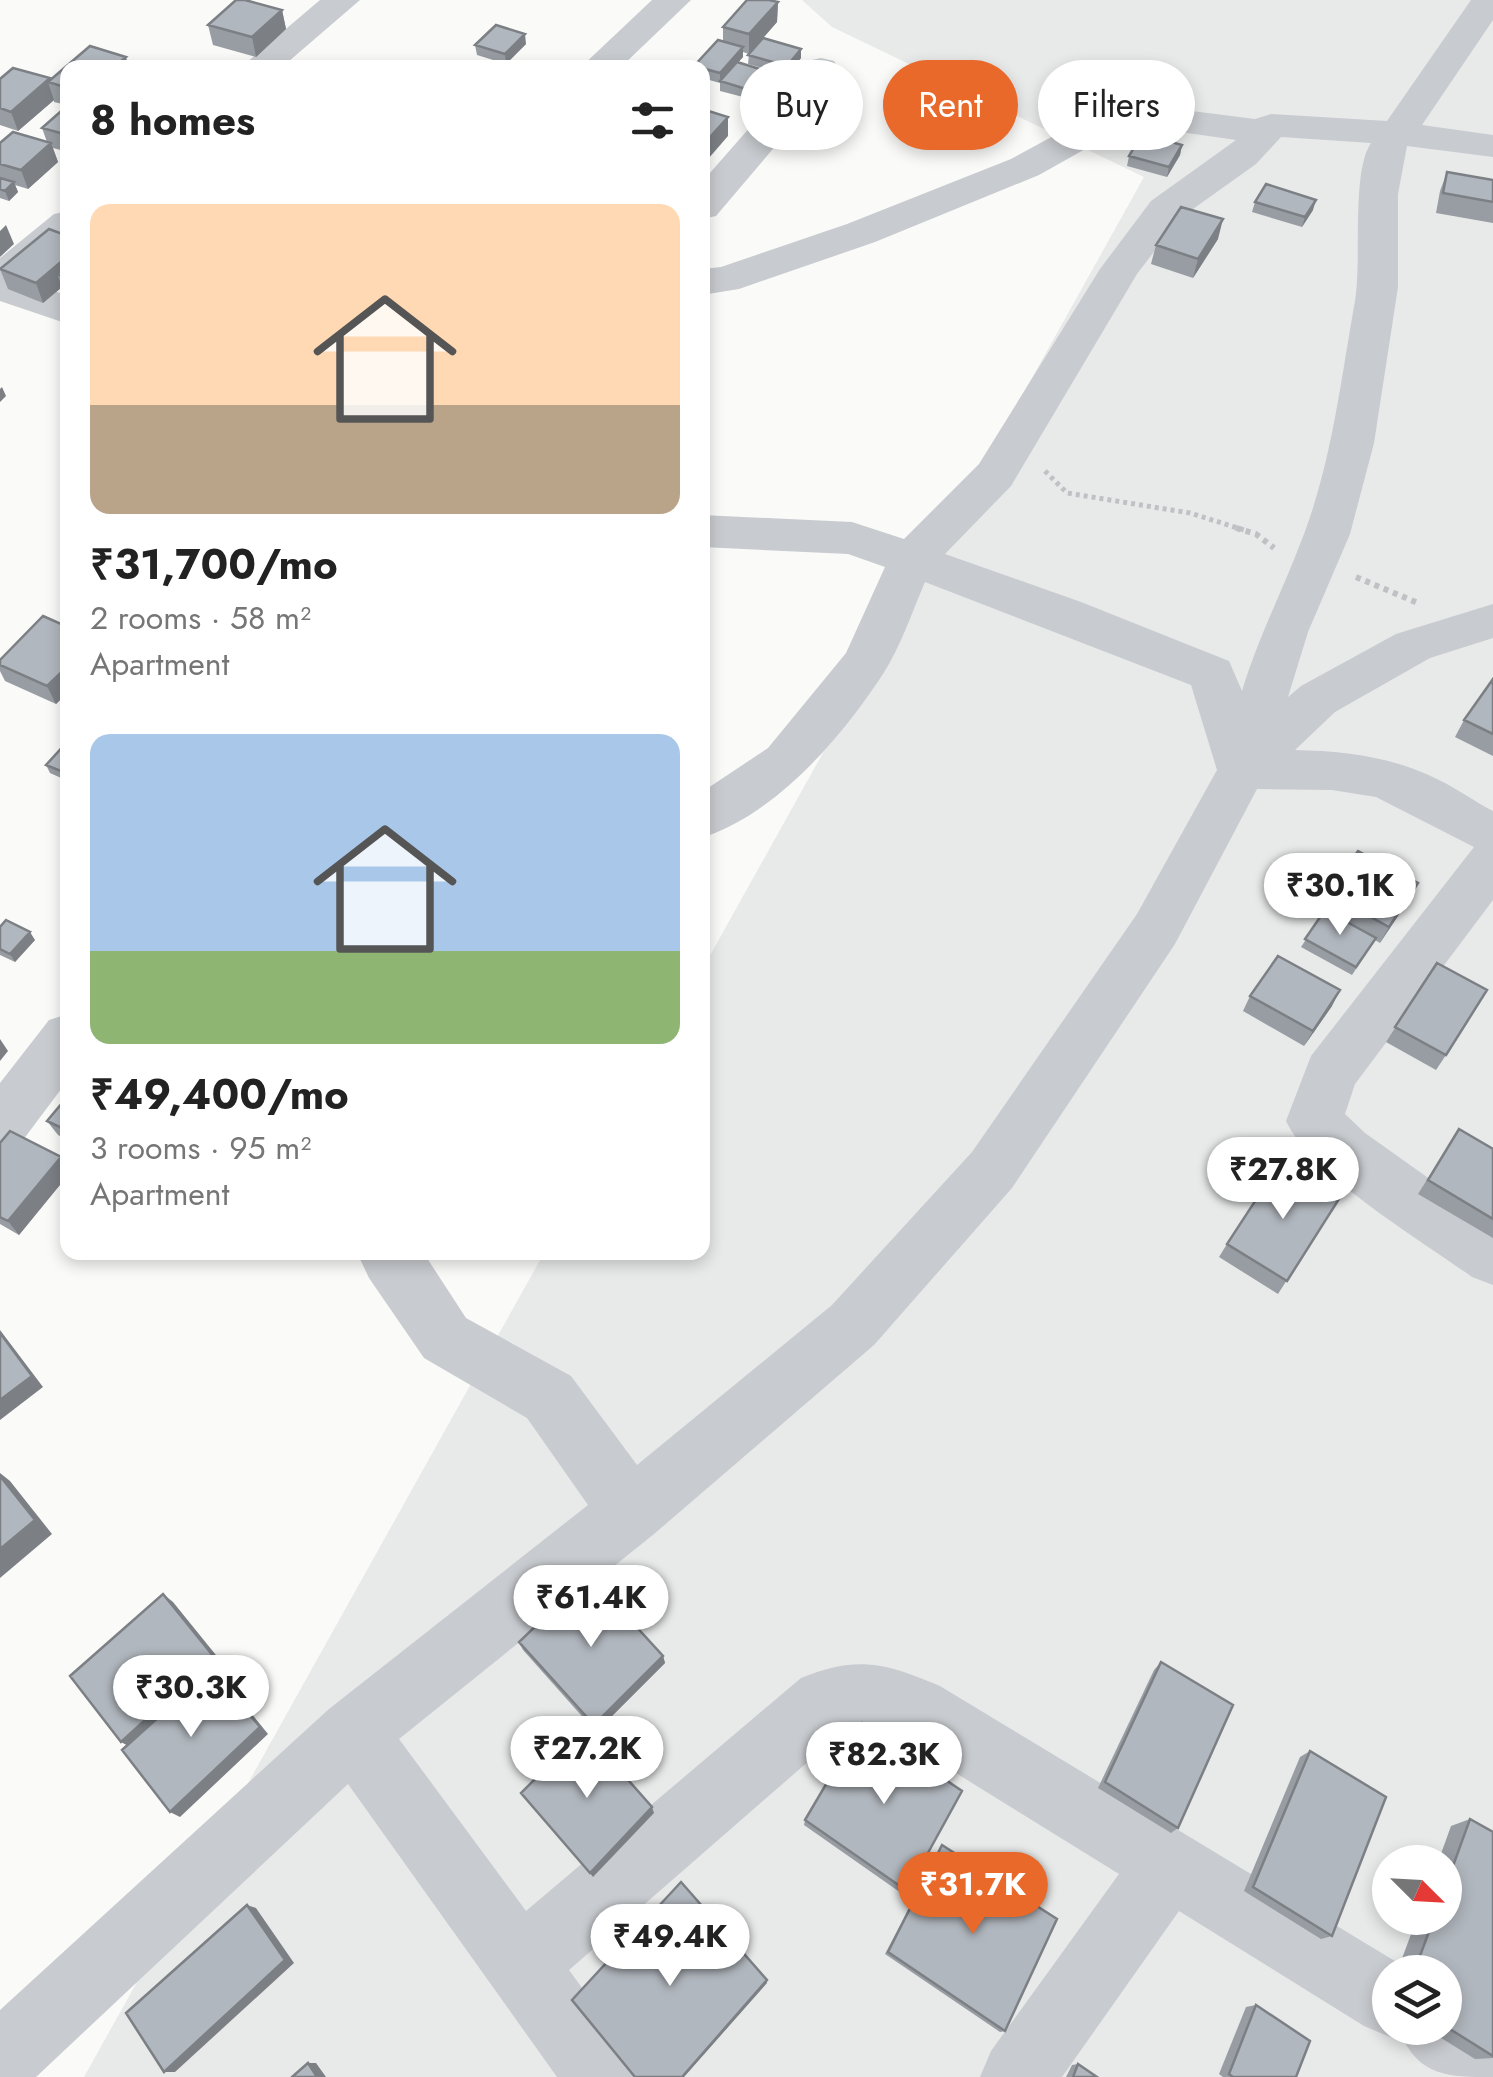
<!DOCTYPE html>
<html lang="en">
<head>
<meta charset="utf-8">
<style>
  body { margin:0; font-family:Jost,sans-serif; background:#f2f2f2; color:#222; height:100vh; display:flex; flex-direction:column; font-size:38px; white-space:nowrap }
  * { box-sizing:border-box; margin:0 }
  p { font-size:32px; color:#767676 }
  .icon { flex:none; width:55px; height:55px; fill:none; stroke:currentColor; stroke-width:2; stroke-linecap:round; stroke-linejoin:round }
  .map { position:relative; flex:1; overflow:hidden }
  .sheet { position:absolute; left:60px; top:60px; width:650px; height:1200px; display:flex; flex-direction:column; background:#fff; border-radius:20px; box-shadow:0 5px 15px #0003 }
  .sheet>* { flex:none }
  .guide { position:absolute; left:740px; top:60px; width:602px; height:90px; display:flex; gap:20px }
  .needle { width:65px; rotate:114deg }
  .tools { position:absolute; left:1372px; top:1845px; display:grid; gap:20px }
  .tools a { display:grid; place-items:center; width:90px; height:90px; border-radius:50%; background:#fff; box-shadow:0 5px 15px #0003; font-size:50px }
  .price { position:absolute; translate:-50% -85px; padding:0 22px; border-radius:35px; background:#fff; color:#222; font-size:32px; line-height:65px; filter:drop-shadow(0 2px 5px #0008) }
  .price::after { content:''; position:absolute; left:50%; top:60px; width:30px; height:22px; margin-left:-15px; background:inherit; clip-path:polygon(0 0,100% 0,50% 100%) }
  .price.selected { background:#e8692a; color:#fff }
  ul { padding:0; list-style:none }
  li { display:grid; align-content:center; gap:20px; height:530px; padding:0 30px }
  li span { display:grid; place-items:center; height:310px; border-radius:20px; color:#555 }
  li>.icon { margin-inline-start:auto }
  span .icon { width:180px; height:180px; fill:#fffc; stroke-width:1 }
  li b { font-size:42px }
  h2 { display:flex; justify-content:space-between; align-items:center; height:120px; padding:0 30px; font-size:42px }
  .tag { padding:0 35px; border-radius:45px; background:#fff; box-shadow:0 5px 15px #0003; font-size:35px; line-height:90px }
  .tag.selected { background:#e8692a; color:#fff }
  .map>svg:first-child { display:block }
  .built { fill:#e8e9e9; fill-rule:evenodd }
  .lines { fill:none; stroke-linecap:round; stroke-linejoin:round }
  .path-far1 { stroke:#bfc2c5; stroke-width:5; stroke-dasharray:4 4; stroke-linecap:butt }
  .path { stroke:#bfc2c5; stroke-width:6; stroke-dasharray:5 5; stroke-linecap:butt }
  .minor { fill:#c8cbcf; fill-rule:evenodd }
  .wall { fill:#989da3 }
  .shaded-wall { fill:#7c8085 }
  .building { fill:#b1b7be; stroke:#7c8085; stroke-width:2.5 }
</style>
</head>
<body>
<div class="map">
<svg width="1493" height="2077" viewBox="0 0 1493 2077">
  <rect width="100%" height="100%" fill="#fafaf8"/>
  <path class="built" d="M802,0H1493V2077H84L544,1253L702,1252L703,968L1144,177L832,27ZM1390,1862H1445V1918H1390ZM1390,1972H1445V2028H1390Z"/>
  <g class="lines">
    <path class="path-far1" d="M1045,471L1067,493L1190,513L1244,530"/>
    <path class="path" d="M1236,528L1256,534L1274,548
      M1356,577L1418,603"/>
    <path class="minor" d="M320,0H360L281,68H240Z
      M652,0H691L620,68H580Z
      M1471,0H1493V20L1422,125L1493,135V157L1407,146L1398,194V287L1374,443L1350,534L1308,632L1288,697L1301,686L1396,634L1493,604V638L1430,658L1335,712L1295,750C1345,751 1394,757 1439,780C1458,789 1475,802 1493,811V900L1355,1084L1345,1114L1365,1133L1493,1224V1285L1472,1277C1421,1240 1311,1175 1286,1121L1311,1056L1474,847L1376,797L1332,790L1257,789L1175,944L1012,1188L874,1345L654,1534L399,1739L526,1911L801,1678C858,1655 885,1663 940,1686L1413,1972H1390V2028H1445V1995L1493,2021V2077C1450,2077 1418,2077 1400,2032L1390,2037L1364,2026L1179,1911L1062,2077H980L991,2051L1119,1874L901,1739L864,1729L841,1733L569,1970L628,2051L639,2077H557L348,1784L36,2077H0V2010L329,1709L588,1505L527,1418L424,1358L369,1278L360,1259L363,1252H423L466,1318L571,1376L637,1465L832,1305L972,1152L1137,914L1217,770L1191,685L925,582C912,612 901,646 883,674C842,737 776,814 702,838V792L768,748L846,653L885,567L848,554L702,547V515L852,522L904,539L979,464L1100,269L1151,201L1236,140L1160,129L1103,139L1039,175L875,242L739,289L702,295V269L721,267L847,224L1011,159L1079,122L1160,107L1255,119L1271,114L1387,121ZM1281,137L1371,143C1351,172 1362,260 1355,301C1341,379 1332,460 1304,534C1284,588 1259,635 1242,691L1229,661L1081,602L945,554L1011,486L1137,274L1179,219L1256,164Z
      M821,58L834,61L839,69L834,77L716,216L702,219V182L808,61Z
      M68,211V244L24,280L68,296V324L0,301V258L54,214Z
      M68,1014V1080L20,1144L0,1151V1083L49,1020Z"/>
  </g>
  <path class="wall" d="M778,2L777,22L763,38L801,58L787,75L748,64L749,54L743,52V57L738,62L763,70V77L791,86L768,112L747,106V98L720,91V83L702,78V68H694V66L723,41V27Z
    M282,10L286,29L256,57L213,45L208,25Z
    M526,44L506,64L477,55L475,45Z
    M68,68V152L53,148L58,162L28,189L15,185L18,192L9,201L0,198V143L47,142L42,128L67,105L54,102V100L18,131L0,125V79L50,78V80Z
    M1182,145L1180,155L1167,177L1127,166L1129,156Z
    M1447,172L1493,180V223L1436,213L1440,191Z
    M1255,202L1313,210L1302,227L1252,212Z
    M68,236V294L64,293L62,287L43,303L8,289L0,269Z
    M1218,239L1193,278L1151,264L1156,245Z
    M68,627V692L56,704L5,681L0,671V660Z
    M1493,679V756L1455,737L1464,720Z
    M68,741V781L50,773L46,765Z
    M1328,893L1409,899L1380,943L1375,940L1352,975L1301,947L1324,912L1320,910Z
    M0,927L35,940L15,962L0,955Z
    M1437,963L1446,1055L1436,1070L1386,1042Z
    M1250,996L1332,1006L1304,1046L1243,1011Z
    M68,1096V1140L58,1135L47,1121Z
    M1459,1129L1493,1149V1238L1418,1194Z
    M0,1143L61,1157L68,1166V1175L19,1235L0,1224Z
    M1339,1199L1278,1294L1219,1257L1227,1244Z
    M519,1642L663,1656L665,1663L596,1732L523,1650Z
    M1161,1662L1178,1828L1171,1833L1098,1788L1154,1670Z
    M1310,1751L1332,1936L1321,1939L1244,1891L1300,1757Z
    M1470,1819L1493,1832V2058L1475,2059L1425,2028H1445V1972H1397L1417,1918H1445V1862H1438L1451,1826Z
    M805,1820L907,1891L904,1895L804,1825Z
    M942,1845L1005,2031L1000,2032L885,1954Z
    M1256,2005L1296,2077H1223L1219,2074L1246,2007Z
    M1078,2064L1097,2077H1066L1072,2065Z"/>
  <path class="shaded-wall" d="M778,2L777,22L749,54V34Z
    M282,10L286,29L256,57L252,37Z
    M525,34L526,44L506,64L505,54Z
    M743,47V57L720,83V73Z
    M801,49V58L787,75V66Z
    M126,57L129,68H113Z
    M763,70V79L746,98V89Z
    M791,77V86L768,112V102Z
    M50,78L51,83L48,82L54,100L18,131L11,112Z
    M728,117V136L702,166V146Z
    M51,143L58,162L28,189L21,170Z
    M1182,145L1180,155L1167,177L1169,167Z
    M14,182L18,192L9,201L5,191Z
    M1316,200L1313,210L1302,227L1305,217Z
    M1223,219L1218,239L1193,278L1198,259Z
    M6,225L14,244L0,257V231Z
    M68,256V278L57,274L62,287L43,303L36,283Z
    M2,387L6,396L0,402V389Z
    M68,666V692L56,704L47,686Z
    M1418,883L1409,899L1380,943L1389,927Z
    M30,932L35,940L15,962L10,954Z
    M1340,990L1332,1006L1304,1046L1313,1031Z
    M0,1039L8,1051L0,1061Z
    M61,1157L68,1166V1175L19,1235L8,1221Z
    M0,1330L43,1387L0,1420Z
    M0,1473L10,1481L52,1534L0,1578Z
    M163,1594L173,1602L224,1665L216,1672L221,1676L268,1734L180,1817L170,1812L132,1748L121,1742Z
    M663,1656L665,1663L596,1732L594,1725Z
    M652,1807L654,1813L593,1877L590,1873Z
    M247,1905L256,1908L294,1963L175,2072H164Z
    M767,1980V1983L684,2077H682Z
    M308,2063H316L326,2077H317Z"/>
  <path class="building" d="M236,0H245L282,10L252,37L208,25Z
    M747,0H769L778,2L749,34L723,27Z
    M496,25L525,34L505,54L475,45Z
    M763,38L801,49L787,66L748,55Z
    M718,40L743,47L720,73L694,66Z
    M90,46L126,57L113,68H68V88L48,82Z
    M737,62L763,70L746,89L720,81Z
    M13,68L50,78L11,112L0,108V79Z
    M769,70L791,77L768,102L747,96Z
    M68,105V135L42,128Z
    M702,109L728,117L702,146Z
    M13,132L51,143L21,170L0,164V143Z
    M1142,134L1182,145L1169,167L1129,156Z
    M1447,172L1493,180V202L1443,193Z
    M0,178L14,182L5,191L0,189Z
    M1266,184L1316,200L1305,217L1255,202Z
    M1181,207L1223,219L1198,259L1156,245Z
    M49,229L68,236V256L36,283L0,269Z
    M68,264V278L57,274Z
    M43,616L68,627V666L47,686L0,665V660Z
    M1493,679V734L1464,720Z
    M68,741V774L46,765Z
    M1358,851L1418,883L1389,927L1328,893Z
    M1325,910L1376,938L1356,967L1305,939Z
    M6,920L30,932L10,954L0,949V927Z
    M1278,956L1340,990L1313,1031L1250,996Z
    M1437,963L1487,990L1446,1055L1395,1027Z
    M68,1096V1131L47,1121Z
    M1459,1129L1493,1149V1219L1428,1180Z
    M10,1131L61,1157L8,1221L0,1217V1143Z
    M1280,1163L1339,1199L1287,1281L1227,1244Z
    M0,1333L32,1376L0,1400Z
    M0,1476L35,1520L0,1549Z
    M589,1575L663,1656L594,1725L519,1642Z
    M163,1594L214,1657L121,1742L70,1676Z
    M1161,1662L1233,1705L1178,1828L1105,1782Z
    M212,1669L260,1727L170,1812L122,1750Z
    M862,1723L962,1791L907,1891L805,1820Z
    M584,1730L652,1807L590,1873L521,1793Z
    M1310,1751L1386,1797L1332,1936L1253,1887Z
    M1470,1819L1493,1832V2056L1445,2026V1972H1414L1434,1918H1445V1888Z
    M942,1845L1057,1919L1005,2031L888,1952Z
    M681,1882L767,1980L682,2077H635L572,2000Z
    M247,1905L285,1960L164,2072L126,2013Z
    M1256,2005L1310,2041L1296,2077H1233L1229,2074Z
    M308,2063L317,2077H292Z
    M1078,2064L1097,2077H1073Z"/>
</svg>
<div class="tools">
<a><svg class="needle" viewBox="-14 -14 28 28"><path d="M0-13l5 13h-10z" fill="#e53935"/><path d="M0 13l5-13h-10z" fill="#767676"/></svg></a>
<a><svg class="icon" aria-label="layers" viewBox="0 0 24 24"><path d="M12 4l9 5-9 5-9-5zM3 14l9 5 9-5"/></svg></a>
</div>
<b class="price" style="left:1340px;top:938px">₹30.1K</b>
<b class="price" style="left:1283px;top:1222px">₹27.8K</b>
<b class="price" style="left:591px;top:1650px">₹61.4K</b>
<b class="price" style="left:191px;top:1740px">₹30.3K</b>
<b class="price" style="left:587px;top:1801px">₹27.2K</b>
<b class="price" style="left:884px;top:1807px">₹82.3K</b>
<b class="price selected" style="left:973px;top:1937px">₹31.7K</b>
<b class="price" style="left:670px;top:1989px">₹49.4K</b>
<div class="guide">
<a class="tag">Buy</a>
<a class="tag selected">Rent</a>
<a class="tag">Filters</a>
</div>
<section class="sheet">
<h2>8 homes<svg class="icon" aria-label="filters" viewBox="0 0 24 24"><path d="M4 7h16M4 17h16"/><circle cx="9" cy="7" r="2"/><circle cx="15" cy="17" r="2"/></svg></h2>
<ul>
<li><span style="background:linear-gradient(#ffd9b3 65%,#b9a48a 0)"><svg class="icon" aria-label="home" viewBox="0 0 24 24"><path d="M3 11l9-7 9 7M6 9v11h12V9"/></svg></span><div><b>₹31,700/mo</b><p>2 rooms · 58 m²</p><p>Apartment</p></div></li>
<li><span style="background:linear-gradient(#a9c7e8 70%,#8fb573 0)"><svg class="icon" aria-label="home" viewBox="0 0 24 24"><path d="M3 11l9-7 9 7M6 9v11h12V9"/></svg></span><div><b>₹49,400/mo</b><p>3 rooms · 95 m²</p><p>Apartment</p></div></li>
</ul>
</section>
</div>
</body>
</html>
